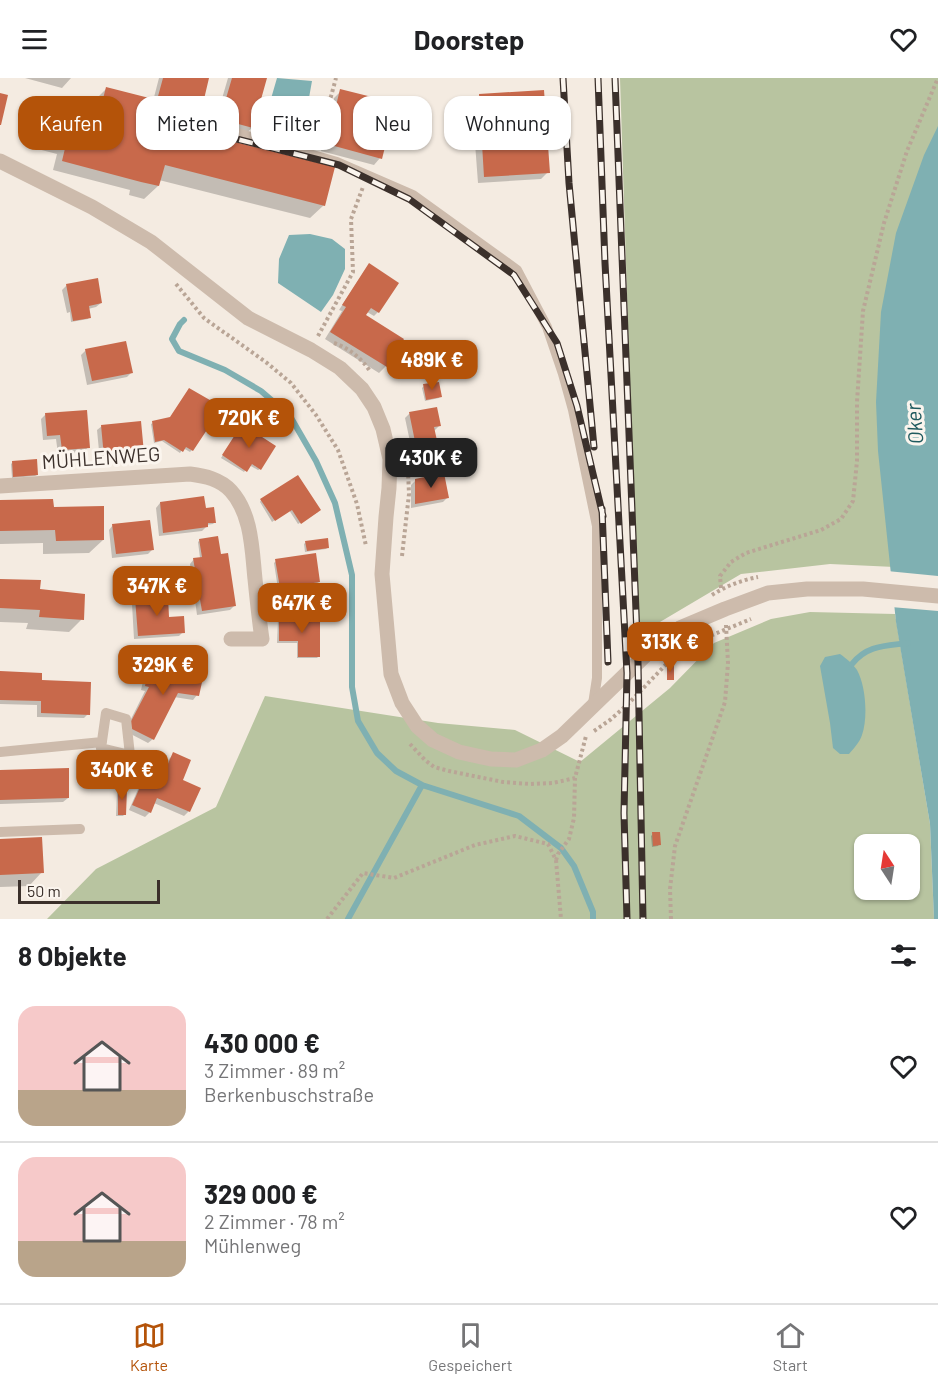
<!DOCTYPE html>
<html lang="de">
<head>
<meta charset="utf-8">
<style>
  body { margin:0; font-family:Barlow,sans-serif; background:#f6f6f6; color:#202124; height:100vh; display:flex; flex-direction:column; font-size:22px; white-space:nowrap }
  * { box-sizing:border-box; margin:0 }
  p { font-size:20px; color:#757577 }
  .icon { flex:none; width:33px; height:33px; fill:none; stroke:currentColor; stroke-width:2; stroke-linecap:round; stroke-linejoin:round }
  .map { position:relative; height:841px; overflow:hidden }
  .details { display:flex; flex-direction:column; background:#fff; flex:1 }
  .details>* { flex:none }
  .hud { position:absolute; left:18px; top:18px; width:600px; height:54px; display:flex; gap:12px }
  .needle { width:39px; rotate:348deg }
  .controls { position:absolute; left:854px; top:756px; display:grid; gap:12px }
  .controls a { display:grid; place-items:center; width:66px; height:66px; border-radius:12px; background:#fff; box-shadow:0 2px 4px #0004; font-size:30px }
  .scale { position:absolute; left:18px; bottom:15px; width:142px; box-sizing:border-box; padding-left:6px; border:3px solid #3b302b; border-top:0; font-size:16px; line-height:21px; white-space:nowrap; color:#3b302b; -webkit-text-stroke:4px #fbf5ee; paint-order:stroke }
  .price { position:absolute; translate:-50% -51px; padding:0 14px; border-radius:12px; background:#b45309; color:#fff; font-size:20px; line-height:39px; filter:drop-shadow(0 2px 3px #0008) }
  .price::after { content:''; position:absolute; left:50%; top:36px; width:18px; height:14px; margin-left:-9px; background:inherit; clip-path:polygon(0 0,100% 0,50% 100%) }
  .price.active { background:#222; color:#fff }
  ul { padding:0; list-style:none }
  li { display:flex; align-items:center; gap:18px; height:150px; padding:0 18px }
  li+li { border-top:2px solid #e0e0e0 }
  li span { display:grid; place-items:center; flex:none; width:168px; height:120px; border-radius:18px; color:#555 }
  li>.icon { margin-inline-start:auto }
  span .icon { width:72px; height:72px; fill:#fffc; stroke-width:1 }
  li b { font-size:26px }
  h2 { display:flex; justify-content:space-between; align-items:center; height:72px; padding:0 18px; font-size:26px }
  .pill { padding:0 21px; border-radius:18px; background:#fff; box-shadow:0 2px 4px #0004; font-size:21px; line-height:54px }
  .pill.active { background:#b45309; color:#fff }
  header { display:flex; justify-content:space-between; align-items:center; height:78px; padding:0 18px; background:#fff; font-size:27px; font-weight:700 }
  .tab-bar { display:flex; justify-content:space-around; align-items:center; height:84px; border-top:2px solid #e0e0e0; background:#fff; font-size:16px; color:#757577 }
  .tab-bar a { display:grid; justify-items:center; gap:3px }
  .tab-bar .active { color:#b45309 }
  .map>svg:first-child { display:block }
  .green { fill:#b8c4a0; fill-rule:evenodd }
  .water { fill:#7fb0b2 }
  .pier { fill:#f4ebe1 }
  .shadow { fill:#0003 }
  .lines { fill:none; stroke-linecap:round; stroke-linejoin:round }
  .stream { stroke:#7fb0b2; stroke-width:6 }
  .building { fill:#c8694b }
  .path { stroke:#b9a596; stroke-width:4; stroke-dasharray:3 3; stroke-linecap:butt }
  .service { stroke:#cdbbac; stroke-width:10 }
  .minor { stroke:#cdbbac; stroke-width:15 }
  .tertiary { stroke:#cdbbac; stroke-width:15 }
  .rail-casing { stroke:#3b302b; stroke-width:7 }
  .rail { stroke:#fbf5ee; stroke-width:4.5; stroke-dasharray:14; stroke-linecap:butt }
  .labels { text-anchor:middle; stroke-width:6; stroke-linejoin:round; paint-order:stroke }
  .street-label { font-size:20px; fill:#3b302b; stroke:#fbf5ee }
  .water-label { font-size:21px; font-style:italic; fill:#1f5a5e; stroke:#fbf5ee }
</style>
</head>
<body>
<header><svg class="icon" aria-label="menu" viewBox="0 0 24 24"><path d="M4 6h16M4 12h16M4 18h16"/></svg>Doorstep<svg class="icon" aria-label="heart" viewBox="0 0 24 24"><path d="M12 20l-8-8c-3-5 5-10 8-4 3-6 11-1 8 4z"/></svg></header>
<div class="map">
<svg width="938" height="841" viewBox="0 0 938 841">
  <rect width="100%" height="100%" fill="#f4ebe1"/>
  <path class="green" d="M620,0H938V491L830,486L741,496L638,557Z
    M810,534L895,536L930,746L934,841H47L96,791L216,729L265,618L438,645L515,652L580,684L670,610L714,565L771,541ZM864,766H909V812H864Z"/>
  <path class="water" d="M277,0L312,3L307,31H268Z
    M938,48V841H934L930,746L896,544L878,373L876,324L881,234L896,155L924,77Z
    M310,156L332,161L345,171V191L333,217L321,234L278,205L279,181L289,157Z
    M840,576C847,581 852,585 857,592C866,608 868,640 862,657C860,664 853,671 849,676H840L833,670L830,645L820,588L825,579Z"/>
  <path class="pier" d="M887,493L938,498V533L891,529Z"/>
  <path class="shadow" d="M25,0H71L62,10Z
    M159,0H208L199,33L192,40L185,38L181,52L324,127L310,140L159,102L158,108L144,121L129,117L130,112L53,92L57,76L30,69L39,33L53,19L96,30L99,18L106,11L153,23Z
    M228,0H266L252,50L245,56L214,48Z
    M341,13L380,80L374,87L321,73L334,20Z
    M479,18L548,94L541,101L478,105L472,25Z
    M365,192L378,234L374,238L367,234L364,237L402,261L386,288L379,295L325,261L342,233L339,232Z
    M67,207L101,225L96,229L88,231L89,239L88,241L71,244L70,234L67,235L62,212Z
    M86,272L131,295L127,299L87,307L81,277Z
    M424,308L440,318L439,320L425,323L422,310Z
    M436,331L439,348L434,353L437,369L451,381L446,385L416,392L405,340L409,336Z
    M46,336L88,369L84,374L58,376L56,361L43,362L41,341Z
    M153,345L192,372L190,374L183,370L180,375L162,363L154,365L151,346Z
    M102,348L143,375L138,379L100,383L97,352Z
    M241,349L260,391L258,392L249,387L244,394L221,380Z
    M13,384L37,397L35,398L12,400L11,386Z
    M416,402L447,420L443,424L411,430V407Z
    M261,422L318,434L298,446L289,432L272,444L260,424Z
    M0,424L52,431L103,462L89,475L43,476V465L0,466Z
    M160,425L205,433L215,444L213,446L206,447L207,448L202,453L159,458L156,430Z
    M113,447L152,472L148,476L112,480L109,452Z
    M200,462L220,477L235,527L230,532L197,537L190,486L194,481L200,480L198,464Z
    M306,464L328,469L326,471L305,474L304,466Z
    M276,483L319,504L317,505L278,511L274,485Z
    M0,502L39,512L82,541L69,554L26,551L28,545L0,544Z
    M136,522L168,540L183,554L179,558L134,561L132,526Z
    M279,539L319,578L317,580H297V565H277L278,541Z
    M150,585L197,617L193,622L174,619L153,661L148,665L125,653L145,613L141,612L146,590Z
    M0,595L40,604L88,636L84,640L37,639V627L0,626Z
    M174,676L189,733L184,738L154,725L150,734L145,739L129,732L146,693L150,689L163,694L169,681Z
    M0,693L68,720L63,724L0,726Z
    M119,712L125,736L123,738H116L117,714Z
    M653,756L659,766L658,768L652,769L651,758Z
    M0,762L42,794L29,808L0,809Z"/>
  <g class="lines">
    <path class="stream" d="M184,242L180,246L172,261L179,273L225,292L261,313L290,338L316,383L335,425L352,497V609L358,643L377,675L396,693L422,707L519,738L561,770L574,788L593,834V841
      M852,586C867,567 885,568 908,565
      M348,841L422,707"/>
  </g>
  <path class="building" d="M163,0H209L201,34L189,31L183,51L335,89L325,128L165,87L159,108L141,104L62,83L67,62L42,56L52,18L101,29L106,9L157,22Z
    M232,0H267L253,50L220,41Z
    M340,11L396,25L382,81L327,66Z
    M544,12L550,95L484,99L479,16Z
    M0,15L8,17L1,47H0Z
    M369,185L399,205L379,235L371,230L366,237L404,261L387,289L330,254L346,229L342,227Z
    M98,200L102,225L89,228L91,240L73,243L66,206Z
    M126,263L133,295L92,303L85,271Z
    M439,304L442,319L426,322L423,306Z
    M189,310L222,329L193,373L186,369L183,374L164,362L155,364L152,343L170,339Z
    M437,329L441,348L434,349L438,367L449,365L452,381L420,388L409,334Z
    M87,332L90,370L62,372L60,357L47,358L45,335Z
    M141,343L144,375L104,379L101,347Z
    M242,346L276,368L261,392L252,386L247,394L222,377Z
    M37,381L38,397L13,399L12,383Z
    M444,395L449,420L415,426V401Z
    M298,397L321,432L301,446L292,432L275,443L260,421Z
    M204,418L206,430L214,429L216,445H208V449L163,455L160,424Z
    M53,421L54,429L104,428V462L56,463L55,452L0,453V422Z
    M150,442L154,472L116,476L112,446Z
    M218,458L221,476L228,475L236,528L202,533L193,480L202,479L199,461Z
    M328,460L329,470L307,473L305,463Z
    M316,475L320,504L280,510L275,481Z
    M0,501L41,502L40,511L85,516L84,542L39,539L40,532L0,530Z
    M168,518L169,539L184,538L185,555L138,558L135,520Z
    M279,538H320V579H298V563H279Z
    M150,584L204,595L199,618L178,615L154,662L128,649L149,609L145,608Z
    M667,588H674V602H667Z
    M0,593L42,595V602L91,604L90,637L41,635V623L0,622Z
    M173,674L191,682L183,702L201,710L190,734L157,720L151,735L132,727L150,687L165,693Z
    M69,690V720L0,722V692Z
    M118,710L127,711L126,737H118Z
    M652,754H660L661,767L653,768Z
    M42,759L44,795L0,797V761Z"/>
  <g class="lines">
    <path class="path" d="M318,66L336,0
      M176,206L204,240L267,285L291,305L316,337L338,372L357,426L366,468
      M318,258L353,194L351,141L363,109
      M334,265C349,270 361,280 370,293
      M402,478L409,416L408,393
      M721,510L720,498L731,484L746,475L821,452L841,441L853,423L857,383V324L863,233L884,145L907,73L938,0
      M712,517C726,508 742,502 758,499
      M700,562L751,541
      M594,653L610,642L627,627L678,574
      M410,666L425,682L434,689L449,693L503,704L530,706L553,705L575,700
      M556,782L561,841
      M327,841L363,795L394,800L475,767L515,758L548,766L556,782L558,776L569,761L574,740L575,700L586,658
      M671,841L670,811L675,768L725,624L728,585L726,547"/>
    <path class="service" d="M192,42L337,84L413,117L517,192L547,249L563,296L573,332L597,448V600L593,626
      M106,635L126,641L130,677L101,670Z
      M0,674L102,664
      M0,754L80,751"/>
    <path class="minor" d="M0,408L190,396C205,398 220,401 231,413C252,436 252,473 255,501C257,521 259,541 262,561H231"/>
    <path class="tertiary" d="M0,83L92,129L151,164L248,240L311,272L340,290L362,311L374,329L383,351L390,381L389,410L386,439L382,496L391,596L402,625L417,648L433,662L459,674L491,681L516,682L542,672L562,658L656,567L680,550L725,531L768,515L807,511H863L938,518"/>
    <g class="rail-casing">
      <path id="rail" d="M563,0L569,105L594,369
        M598,0L605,185L627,595L624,735L627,841
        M615,0L638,584L643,841
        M185,48L339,87L409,121L514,197L557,265L577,328L603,438
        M602,431L608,584"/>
    </g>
    <use href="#rail" class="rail"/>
  </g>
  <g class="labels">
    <g class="street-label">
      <text transform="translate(101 380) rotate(-4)" y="7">MÜHLENWEG</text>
    </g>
    <g class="water-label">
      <text transform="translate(915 346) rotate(-94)" y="7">Oker</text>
    </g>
  </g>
</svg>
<div class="controls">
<a><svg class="needle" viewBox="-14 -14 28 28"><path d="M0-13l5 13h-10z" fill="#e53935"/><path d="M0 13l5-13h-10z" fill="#757577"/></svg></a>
</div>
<div class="scale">50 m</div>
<b class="price" style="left:432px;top:313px">489K €</b>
<b class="price" style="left:249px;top:371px">720K €</b>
<b class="price active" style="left:431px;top:411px">430K €</b>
<b class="price" style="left:157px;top:539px">347K €</b>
<b class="price" style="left:302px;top:556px">647K €</b>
<b class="price" style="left:670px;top:595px">313K €</b>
<b class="price" style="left:163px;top:618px">329K €</b>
<b class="price" style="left:122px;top:723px">340K €</b>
<div class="hud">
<a class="pill active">Kaufen</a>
<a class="pill">Mieten</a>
<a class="pill">Filter</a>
<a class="pill">Neu</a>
<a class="pill">Wohnung</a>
</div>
</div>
<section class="details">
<h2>8 Objekte<svg class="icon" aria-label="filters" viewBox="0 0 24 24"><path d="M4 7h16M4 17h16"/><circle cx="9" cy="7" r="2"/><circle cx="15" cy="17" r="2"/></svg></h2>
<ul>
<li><span style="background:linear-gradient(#f6c9c9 70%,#b9a48a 0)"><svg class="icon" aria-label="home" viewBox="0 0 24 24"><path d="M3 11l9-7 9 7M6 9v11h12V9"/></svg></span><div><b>430 000 €</b><p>3 Zimmer · 89 m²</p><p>Berkenbuschstraße</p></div><svg class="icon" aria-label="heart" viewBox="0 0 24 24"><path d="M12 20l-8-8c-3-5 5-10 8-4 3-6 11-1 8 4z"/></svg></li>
<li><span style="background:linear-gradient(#f6c9c9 70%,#b9a48a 0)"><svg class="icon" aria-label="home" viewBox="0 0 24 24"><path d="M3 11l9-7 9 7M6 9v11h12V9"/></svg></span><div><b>329 000 €</b><p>2 Zimmer · 78 m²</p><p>Mühlenweg</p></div><svg class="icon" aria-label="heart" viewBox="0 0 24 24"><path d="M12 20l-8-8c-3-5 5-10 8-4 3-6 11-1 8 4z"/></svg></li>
</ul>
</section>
<nav class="tab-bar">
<a class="active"><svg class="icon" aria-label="map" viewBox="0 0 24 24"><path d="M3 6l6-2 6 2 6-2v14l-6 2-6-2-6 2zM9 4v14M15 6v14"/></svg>Karte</a>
<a><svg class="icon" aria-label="saved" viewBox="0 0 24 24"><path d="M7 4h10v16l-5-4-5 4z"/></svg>Gespeichert</a>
<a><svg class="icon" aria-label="home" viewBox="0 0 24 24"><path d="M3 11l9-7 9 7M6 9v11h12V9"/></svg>Start</a>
</nav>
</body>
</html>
